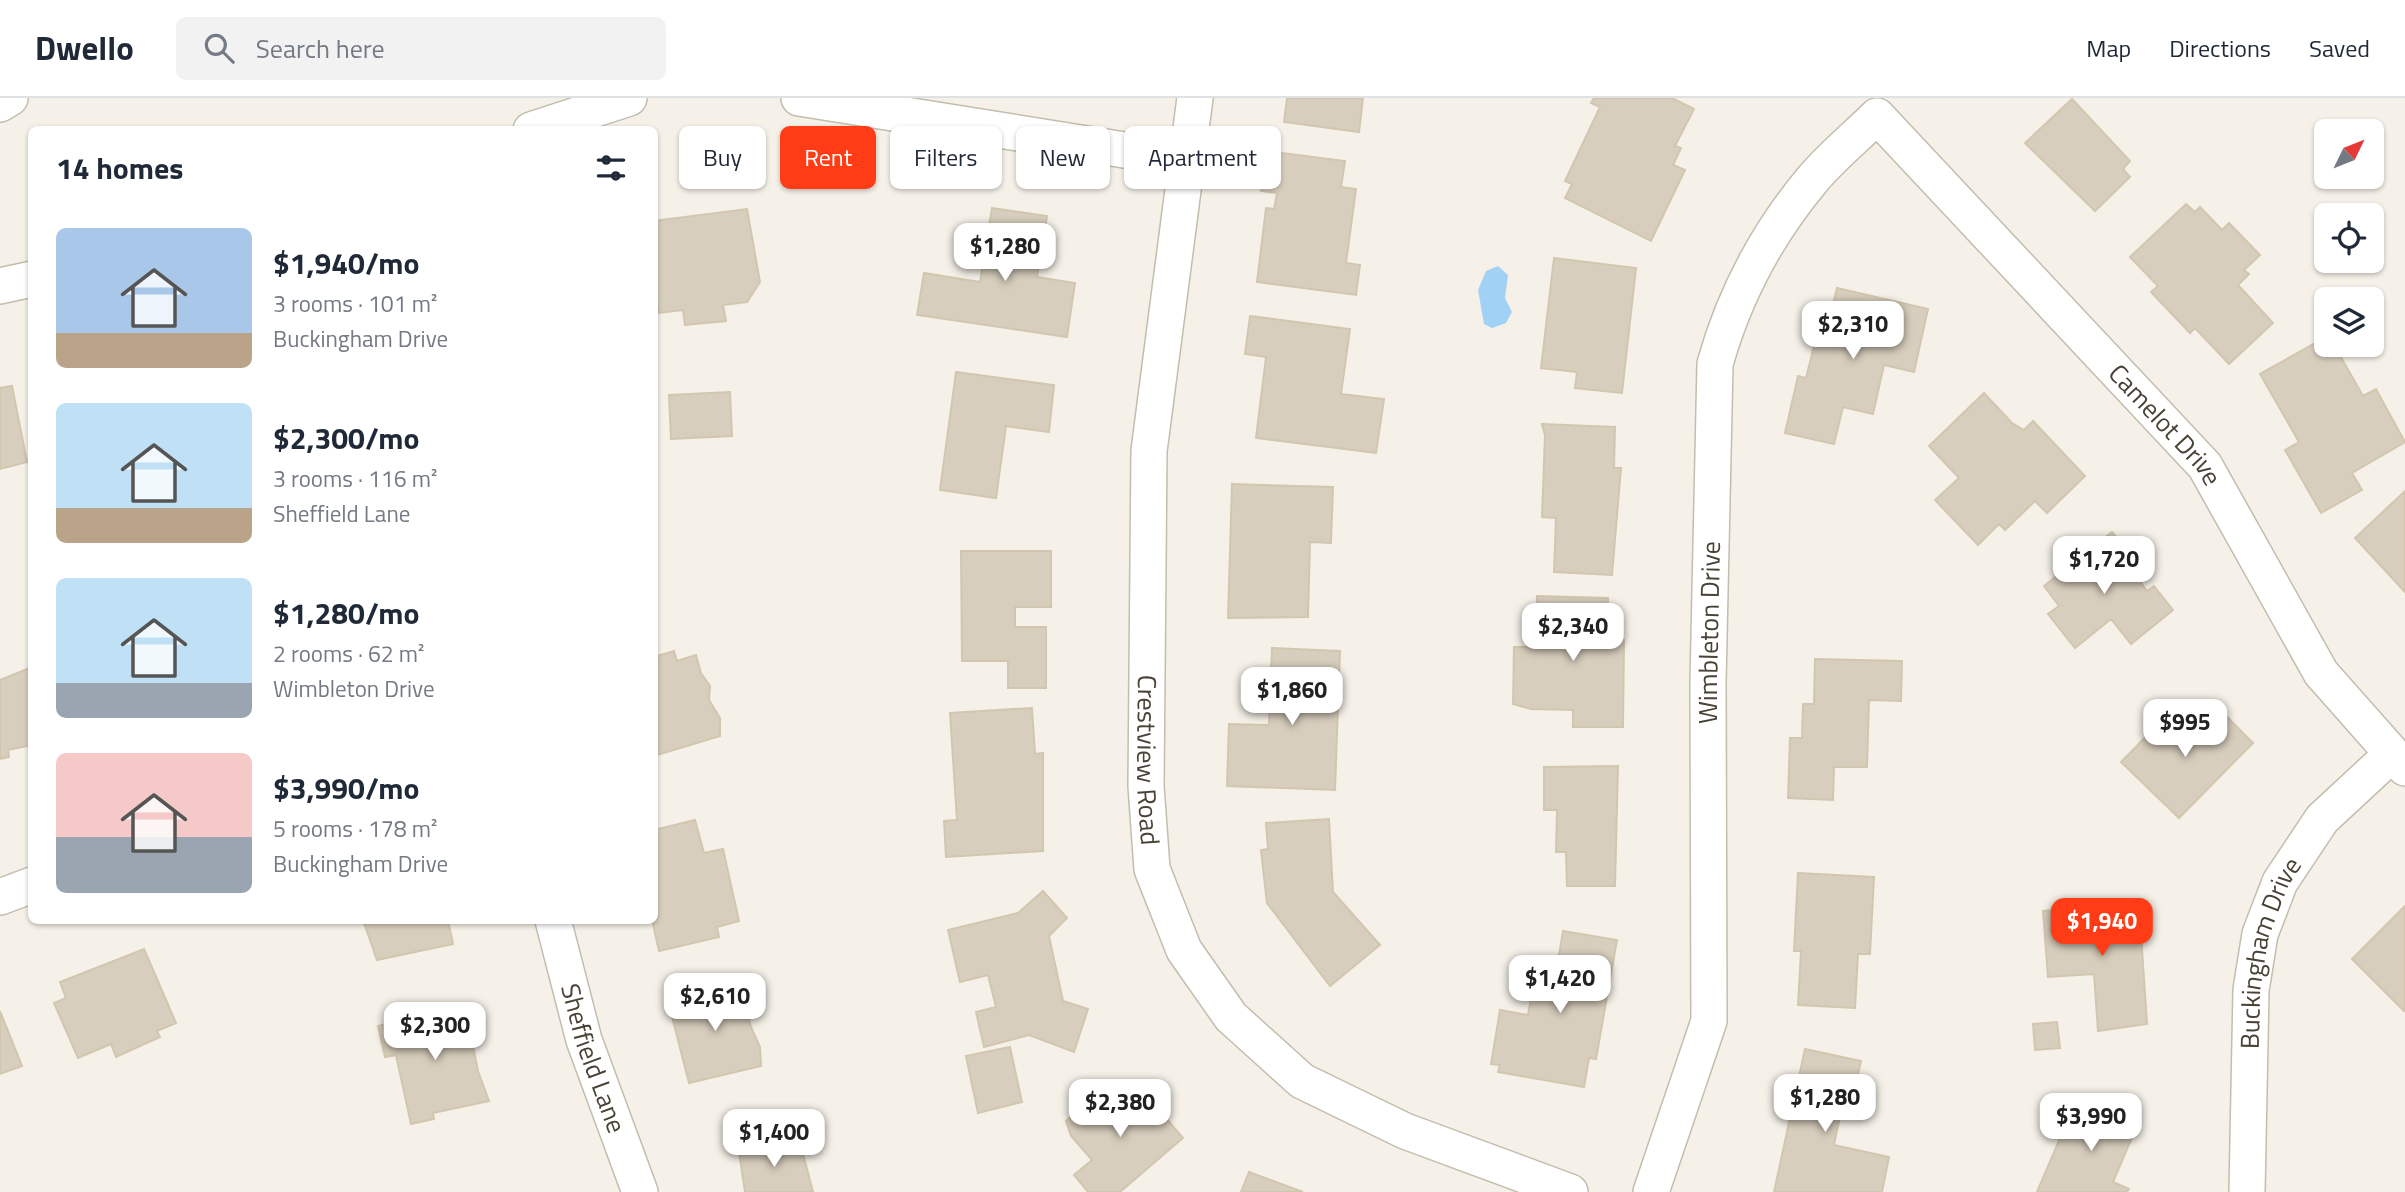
<!DOCTYPE html>
<html lang="en">
<head>
<meta charset="utf-8">
<style>
  body { margin:0; font-family:"Titillium Web",sans-serif; background:#f2f2f3; color:#1f2937; height:100vh; display:flex; flex-direction:column; font-size:26px; white-space:nowrap }
  * { box-sizing:border-box; margin:0 }
  p { font-size:23px; color:#747a83 }
  .icon { flex:none; width:38px; height:38px; fill:none; stroke:currentColor; stroke-width:2; stroke-linecap:round; stroke-linejoin:round }
  .map { position:relative; flex:1; overflow:hidden }
  .details { position:absolute; left:28px; top:28px; width:630px; height:798px; display:flex; flex-direction:column; background:#fff; border-radius:10px; box-shadow:0 2px 5px #0004 }
  .details>* { flex:none }
  .guide { position:absolute; left:679px; top:28px; width:665px; height:63px; display:flex; gap:14px }
  .needle { width:46px; rotate:47deg }
  .controls { position:absolute; left:2314px; top:21px; display:grid; gap:14px }
  .controls a { display:grid; place-items:center; width:70px; height:70px; border-radius:10px; background:#fff; box-shadow:0 2px 5px #0004; font-size:35px }
  .price { position:absolute; translate:-50% -60px; padding:0 16px; border-radius:14px; background:#fff; color:#222; font-size:23px; line-height:46px; filter:drop-shadow(0 2px 4px #0008) }
  .price::after { content:''; position:absolute; left:50%; top:42px; width:21px; height:16px; margin-left:-10px; background:inherit; clip-path:polygon(0 0,100% 0,50% 100%) }
  .price.selected { background:#ff3c15; color:#fff }
  ul { padding:0; list-style:none }
  li { display:flex; align-items:center; gap:21px; height:175px; padding:0 28px }
  li span { display:grid; place-items:center; flex:none; width:196px; height:140px; border-radius:10px; color:#555 }
  li>.icon { margin-inline-start:auto }
  span .icon { width:84px; height:84px; fill:#fffc; stroke-width:1 }
  li b { font-size:30px }
  h2 { display:flex; justify-content:space-between; align-items:center; height:84px; padding:0 28px; font-size:30px }
  .chip { padding:0 24px; border-radius:10px; background:#fff; box-shadow:0 2px 5px #0004; font-size:24px; line-height:63px }
  .chip.selected { background:#ff3c15; color:#fff }
  header { display:flex; align-items:center; gap:42px; box-sizing:border-box; height:98px; padding:0 35px; background:#fff; border-bottom:2px solid #e0e1e3 }
  header strong { font-size:33px }
  nav { display:flex; gap:38px; margin-inline-start:auto; font-size:24px }
  .search { width:490px; height:63px; background:#f2f2f3; display:flex; align-items:center; gap:18px; box-sizing:border-box; padding:0 24px; border-radius:10px; color:#747a83; font-size:26px }
  .map>svg:first-child { display:block }
  .water { fill:#a1d2f6 }
  .building { fill:#d8cebd; stroke:#d3c6af; stroke-width:2 }
  .lines { fill:none; stroke-linecap:round; stroke-linejoin:round }
  .minor-casing { stroke:#c4bdad; stroke-width:38 }
  .minor { stroke:#fff; stroke-width:35 }
  .labels { text-anchor:middle; stroke-width:5; stroke-linejoin:round; paint-order:stroke }
  .street-label { font-size:26px; fill:#494236; stroke:#fff }
</style>
</head>
<body>
<header>
<strong>Dwello</strong>
<div class="search"><svg class="icon" aria-label="search" viewBox="0 0 24 24"><circle cx="10" cy="10" r="6"/><path d="M15 15l6 6"/></svg>Search here</div>
<nav><a>Map</a><a>Directions</a><a>Saved</a></nav>
</header>
<div class="map">
<svg width="2405" height="1094" viewBox="0 0 2405 1094">
  <rect width="100%" height="100%" fill="#f5f1e8"/>
  <path class="water" d="M1498,168L1508,177L1505,200L1512,214L1506,225L1492,230L1484,226L1478,192L1486,173Z"/>
  <path class="building" d="M1287,0H1363L1359,34L1284,24Z
    M1594,0H1672L1694,11L1675,48L1681,50L1673,67L1685,72L1651,143L1565,100L1572,86L1565,83L1600,9L1591,5Z
    M2072,1L2130,63L2123,71L2130,79L2095,113L2025,45Z
    M1267,53L1345,63L1341,89L1356,91L1346,165L1360,167L1356,197L1257,184L1266,110L1274,111L1277,95L1261,93Z
    M2186,106L2195,114L2200,109L2222,132L2229,125L2260,157L2244,172L2249,176L2238,187L2273,225L2229,266L2195,230L2190,235L2151,194L2158,188L2130,159Z
    M992,110L1047,118L1037,179L1075,185L1067,239L917,217L924,175L980,184Z
    M747,111L760,184L747,204L723,207L726,223L685,227L683,212L659,215L654,183V123Z
    M1554,160L1636,170L1622,295L1575,290L1577,274L1541,270Z
    M1837,190L1928,211L1914,274L1884,267L1873,316L1843,309L1834,346L1785,335L1798,278L1806,280L1821,220L1829,222Z
    M1250,218L1350,231L1341,296L1384,301L1376,355L1256,340L1266,259L1245,256Z
    M2326,239V247H2334L2363,298L2376,291L2405,344L2352,375L2362,392L2321,415L2285,352L2299,344L2260,276Z
    M956,274L1054,287L1049,334L1006,328L996,400L940,392Z
    M12,288L27,364L0,371V290Z
    M730,294L732,338L671,341L669,297Z
    M1984,295L2012,325L2024,332L2033,323L2085,378L2047,415L2035,403L2005,432L1999,426L1978,447L1935,402L1959,380L1929,348Z
    M1542,326L1615,329L1614,370H1621L1612,477L1554,474L1556,420L1542,419L1545,337Z
    M1232,386L1333,389L1331,445L1310,444L1308,519L1228,520Z
    M2405,393V494L2355,440Z
    M2112,434L2129,455L2123,461L2147,493L2154,488L2173,512L2131,546L2111,521L2075,550L2048,516L2059,508L2044,488Z
    M961,453H1051V509H1015V529H1046V590H1008V563H962Z
    M1537,498L1608,500L1607,541L1624,542L1623,629H1573V612L1531,611L1513,606L1514,549H1537Z
    M1272,550L1340,553L1335,692L1227,688L1229,626L1269,627Z
    M674,553L677,563L696,557L701,575L710,588L709,602L720,620V638L654,658V559Z
    M1815,561L1902,563L1901,603L1869,602L1867,669H1834L1833,702L1788,700L1790,640H1802L1803,606H1814Z
    M32,569V647L8,652L9,659L0,661V582Z
    M1032,610L1035,656L1043,655V753L946,759L944,723L957,722L950,615Z
    M2171,613L2197,639L2222,614L2253,645L2179,720L2121,664Z
    M1618,668L1615,788H1567L1566,754H1556L1557,712H1544V669Z
    M1329,721L1333,794L1380,847L1330,888L1267,805L1261,752L1268,751L1266,725Z
    M695,722L704,755L723,751L739,823L717,829L719,839L659,853L652,822L654,732Z
    M1798,775L1874,779L1870,856H1858L1855,910L1798,907L1801,853H1794Z
    M1043,793L1067,820L1049,838L1063,903L1088,911L1074,954L1029,937L984,949L976,914L996,909L988,877L960,884L948,832L1018,815Z
    M2139,806L2147,926L2098,933L2094,876L2048,879L2043,813Z
    M2405,808V911L2404,913L2352,861Z
    M363,822H448L453,846L377,862Z
    M1563,833L1617,842L1596,961L1589,960L1584,989L1498,974L1500,967L1491,966L1500,912L1528,917L1537,867L1557,870Z
    M144,851L176,925L157,933L160,939L116,959L111,946L78,960L54,905L66,900L60,884Z
    M739,885L751,929L760,949L761,968L689,985L668,903Z
    M465,908L478,973L489,1003L433,1015L434,1021L411,1026L396,957L385,959L378,928Z
    M0,913L22,968L0,976Z
    M2057,924L2060,950L2035,952L2033,926Z
    M1010,949L1022,1004L978,1015L966,958Z
    M1805,951L1861,963L1853,997L1845,995L1834,1047L1889,1059L1882,1094H1774Z
    M1105,989L1119,1005L1139,989L1183,1040L1120,1094H1088L1074,1077L1092,1062L1071,1038L1066,1023Z
    M2089,1001L2139,1023L2113,1084L2129,1091L2127,1094H2037L2063,1033L2073,1038Z
    M784,1042L786,1051L801,1048L813,1094H745L739,1054L742,1049Z
    M1249,1074L1303,1094H1241Z"/>
  <g class="lines">
    <g class="minor-casing">
      <g id="minor">
        <path d="M799,0L1187,62"/>
        <path id="s1" d="M1195,0L1149,353L1146,688L1152,771L1184,852L1231,919L1302,983L1405,1033L1570,1094"/>
        <path d="M0,6L10,0"/>
        <path d="M531,32L629,0"/>
        <path d="M0,188L32,181"/>
        <path d="M0,799L32,787"/>
        <path id="s2" d="M553,822L584,942L640,1094"/>
        <path id="s3" d="M1651,1094L1709,923L1708,585L1715,266C1734,198 1767,136 1812,82C1831,59 1856,39 1877,18L2205,368L2321,575L2405,670"/>
        <path id="s4" d="M2247,1094L2251,892L2260,836L2280,784L2322,721L2391,657"/>
      </g>
    </g>
    <use href="#minor" class="minor"/>
  </g>
  <g class="labels">
    <g class="street-label">
      <text dy="9" stroke="none"><textPath href="#s3" startOffset="1561">Camelot Drive</textPath></text>
      <text dy="9" stroke="none"><textPath href="#s3" startOffset="569">Wimbleton Drive</textPath></text>
      <text dy="9" stroke="none"><textPath href="#s1" startOffset="665">Crestview Road</textPath></text>
      <text dy="9" stroke="none"><textPath href="#s4" startOffset="242">Buckingham Drive</textPath></text>
      <text dy="9" stroke="none"><textPath href="#s2" startOffset="144">Sheffield Lane</textPath></text>
    </g>
  </g>
</svg>
<div class="controls">
<a><svg class="needle" viewBox="-14 -14 28 28"><path d="M0-13l5 13h-10z" fill="#e53935"/><path d="M0 13l5-13h-10z" fill="#747a83"/></svg></a>
<a><svg class="icon" aria-label="locate" viewBox="0 0 24 24"><circle cx="12" cy="12" r="6"/><path d="M12 2v4M12 18v4M2 12h4M18 12h4"/></svg></a>
<a><svg class="icon" aria-label="layers" viewBox="0 0 24 24"><path d="M12 4l9 5-9 5-9-5zM3 14l9 5 9-5"/></svg></a>
</div>
<b class="price" style="left:1005px;top:185px">$1,280</b>
<b class="price" style="left:1853px;top:263px">$2,310</b>
<b class="price" style="left:2104px;top:498px">$1,720</b>
<b class="price" style="left:1573px;top:565px">$2,340</b>
<b class="price" style="left:1292px;top:629px">$1,860</b>
<b class="price" style="left:2185px;top:661px">$995</b>
<b class="price selected" style="left:2102px;top:860px">$1,940</b>
<b class="price" style="left:1560px;top:917px">$1,420</b>
<b class="price" style="left:715px;top:935px">$2,610</b>
<b class="price" style="left:435px;top:964px">$2,300</b>
<b class="price" style="left:1825px;top:1036px">$1,280</b>
<b class="price" style="left:1120px;top:1041px">$2,380</b>
<b class="price" style="left:2091px;top:1055px">$3,990</b>
<b class="price" style="left:774px;top:1071px">$1,400</b>
<div class="guide">
<a class="chip">Buy</a>
<a class="chip selected">Rent</a>
<a class="chip">Filters</a>
<a class="chip">New</a>
<a class="chip">Apartment</a>
</div>
<section class="details">
<h2>14 homes<svg class="icon" aria-label="filters" viewBox="0 0 24 24"><path d="M4 7h16M4 17h16"/><circle cx="9" cy="7" r="2"/><circle cx="15" cy="17" r="2"/></svg></h2>
<ul>
<li><span style="background:linear-gradient(#a9c7e8 75%,#b9a48a 0)"><svg class="icon" aria-label="home" viewBox="0 0 24 24"><path d="M3 11l9-7 9 7M6 9v11h12V9"/></svg></span><div><b>$1,940/mo</b><p>3 rooms · 101 m²</p><p>Buckingham Drive</p></div></li>
<li><span style="background:linear-gradient(#bfe0f5 75%,#b9a48a 0)"><svg class="icon" aria-label="home" viewBox="0 0 24 24"><path d="M3 11l9-7 9 7M6 9v11h12V9"/></svg></span><div><b>$2,300/mo</b><p>3 rooms · 116 m²</p><p>Sheffield Lane</p></div></li>
<li><span style="background:linear-gradient(#bfe0f5 75%,#9aa5b1 0)"><svg class="icon" aria-label="home" viewBox="0 0 24 24"><path d="M3 11l9-7 9 7M6 9v11h12V9"/></svg></span><div><b>$1,280/mo</b><p>2 rooms · 62 m²</p><p>Wimbleton Drive</p></div></li>
<li><span style="background:linear-gradient(#f6c9c9 60%,#9aa5b1 0)"><svg class="icon" aria-label="home" viewBox="0 0 24 24"><path d="M3 11l9-7 9 7M6 9v11h12V9"/></svg></span><div><b>$3,990/mo</b><p>5 rooms · 178 m²</p><p>Buckingham Drive</p></div></li>
</ul>
</section>
</div>
</body>
</html>
